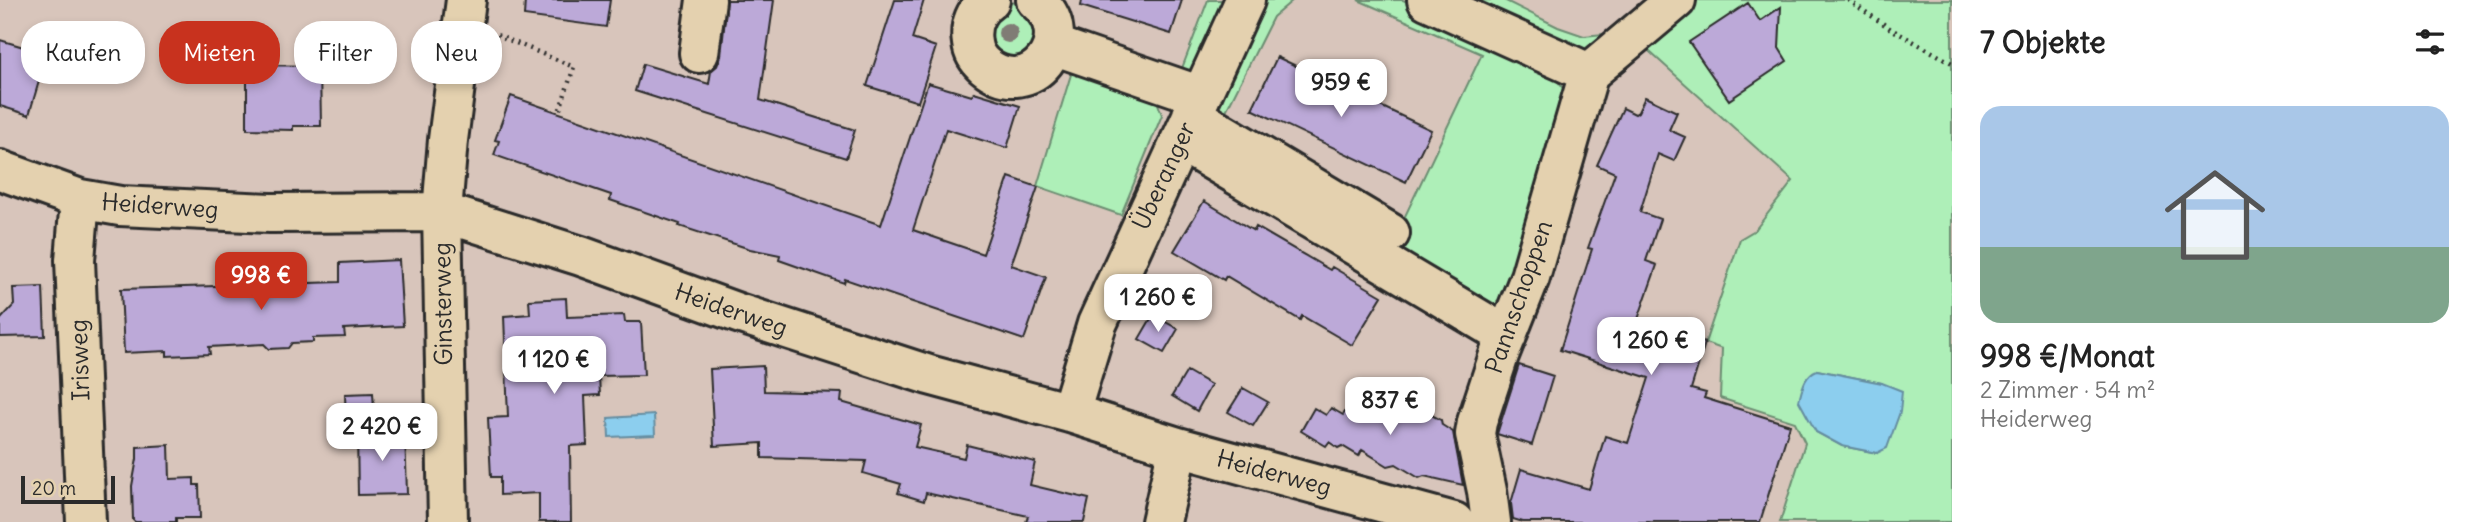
<!DOCTYPE html>
<html lang="de">
<head>
<meta charset="utf-8">
<style>
  body { margin:0; font-family:Delius,sans-serif; background:#f6f6f6; color:#222; height:100vh; display:flex; flex-direction:column; font-size:26px; white-space:nowrap }
  * { box-sizing:border-box; margin:0 }
  p { font-size:23px; color:#767676 }
  .icon { flex:none; width:38px; height:38px; fill:none; stroke:currentColor; stroke-width:2; stroke-linecap:round; stroke-linejoin:round }
  .map { position:relative; flex:1; overflow:hidden }
  .drawer { display:flex; flex-direction:column; background:#fff; width:525px }
  .drawer>* { flex:none }
  .guide { position:absolute; left:21px; top:21px; width:665px; height:63px; display:flex; gap:14px }
  .scale { position:absolute; left:21px; bottom:18px; width:94px; box-sizing:border-box; padding-left:7px; border:4px solid #2b2b2b; border-top:0; font-size:19px; line-height:24px; white-space:nowrap; color:#2b2b2b; -webkit-text-stroke:5px #e4d1af; paint-order:stroke }
  .price { position:absolute; translate:-50% -60px; padding:0 16px; border-radius:14px; background:#fff; color:#222; font-size:23px; line-height:46px; filter:drop-shadow(0 2px 4px #0008) }
  .price::after { content:''; position:absolute; left:50%; top:42px; width:21px; height:16px; margin-left:-10px; background:inherit; clip-path:polygon(0 0,100% 0,50% 100%) }
  .price.selected { background:#c8321e; color:#fff }
  ul { padding:0; list-style:none }
  li { display:grid; align-content:center; gap:14px; height:371px; padding:0 28px }
  li+li { border-top:2px solid #e0e0e0 }
  li span { display:grid; place-items:center; height:217px; border-radius:21px; color:#555 }
  li>.icon { margin-inline-start:auto }
  span .icon { width:126px; height:126px; fill:#fffc; stroke-width:1 }
  li b { font-size:30px }
  h2 { display:flex; justify-content:space-between; align-items:center; height:84px; padding:0 28px; font-size:30px }
  .pill { padding:0 24px; border-radius:28px; background:#fff; box-shadow:0 4px 10px #0003; font-size:24px; line-height:63px }
  .pill.selected { background:#c8321e; color:#fff }
  main { display:flex; flex:1; min-height:0 }
  .map>svg:first-child { display:block }
  .green { fill:#aeefb8; stroke:#6c8d72; stroke-width:2; fill-rule:evenodd }
  .water { fill:#8cceee; stroke:#658da0; stroke-width:2 }
  .building { fill:#bca9d8; stroke:#2b2b2b; stroke-width:2 }
  .lines { fill:none; stroke-linecap:round; stroke-linejoin:round }
  .minor-casing { stroke:#2b2b2b; stroke-width:44 }
  .path { stroke:#2b2b2b; stroke-width:4.5; stroke-dasharray:2 5; stroke-linecap:butt }
  .minor { stroke:#e4d1af; stroke-width:38 }
  .tree { fill:#807b74 }
  .labels { text-anchor:middle; stroke-width:5; stroke-linejoin:round; paint-order:stroke }
  .street-label { font-size:24px; fill:#2b2b2b; stroke:#e4d1af }
</style>
</head>
<body>
<main>
<div class="map">
<svg width="1952" height="522" viewBox="0 0 1952 522">
  <rect width="100%" height="100%" fill="#d8c5bb"/>
  <filter id="ink" filterUnits="userSpaceOnUse"><feTurbulence type="fractalNoise" baseFrequency=".0143" numOctaves="2"/><feDisplacementMap in="SourceGraphic" scale="14" xChannelSelector="R" yChannelSelector="G"/><feConvolveMatrix kernelMatrix="1 2 1 2 8 2 1 2 1" color-interpolation-filters="sRGB"/></filter>
  <g filter="url(#ink)">
    <path class="green" d="M1208,0H1233L1198,79L1181,71Z
      M1262,0H1293L1273,17L1219,125L1208,120Z
      M1358,0H1403L1543,62L1565,91L1503,324L1387,254L1482,54Z
      M1448,0H1504L1558,27L1584,36L1613,33L1593,52L1573,53Z
      M1693,0H1952V522H1780L1805,443L1795,422L1720,398L1722,349L1705,343L1740,239L1755,230L1793,181L1641,44ZM1817,370L1882,383L1877,453L1842,446L1816,432Z
      M1010,2L1022,4L1033,10L1037,54L1003,65L981,24L998,5Z
      M1076,58L1156,98L1162,115L1121,215L1037,186Z"/>
    <path class="water" d="M1817,370L1882,383L1902,391L1900,412L1887,448L1877,453L1842,446L1816,432L1799,401C1802,390 1804,375 1817,370Z
      M654,415L655,435L609,437L608,418Z"/>
    <path class="building" d="M525,0H610L606,27L524,16Z
      M727,0H774L760,100L855,130L846,158L635,91L643,64L709,84L711,71L717,66L721,56Z
      M895,0H924L912,39L936,47L918,102L867,86Z
      M1082,0H1182L1171,34L1081,6Z
      M1748,3L1760,21L1781,7L1779,48L1787,61L1729,100L1689,42Z
      M0,40L47,54L29,115L0,106Z
      M1277,57L1431,130L1406,182L1252,109Z
      M247,65L320,66L321,126H293V130L247,129Z
      M928,83L972,96L974,92L1020,106L1007,148L946,129L913,230L983,254L1009,177L1038,187L1011,265L1046,277L1024,340L845,279L844,283L779,260L780,255L750,249L679,226L680,224L610,200L611,195L494,155L499,141L495,140L511,96L881,225Z
      M1645,97L1677,112L1669,130L1685,137L1674,161L1658,154L1640,212L1660,219L1646,261L1657,265L1637,322L1705,343L1691,389L1706,393L1704,398L1790,425L1760,522H1523L1513,519L1511,503L1521,469L1589,489L1605,436L1628,443L1649,378L1560,350L1592,249L1588,248L1615,173L1597,165L1623,108L1635,114L1638,112Z
      M1204,201L1254,231L1256,227L1330,270L1332,267L1382,296L1352,345L1302,316L1300,320L1226,276L1224,280L1174,251Z
      M399,260L403,326L344,329L345,337L313,338V342L292,343L288,348L269,349L264,344L209,347L210,354L167,356V351L124,353L121,289L340,282V263Z
      M43,287L45,336L0,337V320L14,305L13,288Z
      M566,298L567,317L624,315L625,322H641L644,375L599,376L600,395L585,396L587,445L570,446L571,522H539V493L500,495V477H491L488,418L508,417L504,316L530,314L529,300Z
      M1153,315L1178,329L1164,353L1139,339Z
      M1519,365L1553,376L1532,445L1497,434Z
      M763,366L764,391L842,393L841,402L921,425L915,447L964,458L967,445L1035,462L1030,485L1089,499L1084,522H1026L1028,516L926,493L924,501L898,493L901,484L863,473L866,461L762,458V443L714,446L710,369Z
      M1187,371L1211,385L1197,411L1172,396Z
      M1243,388L1268,402L1253,426L1228,412Z
      M373,393L375,424L346,425L345,394Z
      M1357,393L1366,398L1370,396L1387,407L1392,399L1421,416L1424,411L1441,420L1442,425L1453,432L1463,485L1424,476L1419,478L1396,464L1388,466L1362,450L1359,456L1342,446L1338,448L1329,442L1326,446L1301,431L1314,408L1326,415L1331,408L1343,415Z
      M405,431L407,494L358,495L357,432Z
      M169,445L170,479L194,478V485H199L200,518H176V522H135L133,520L132,486L137,459V447Z"/>
    <g class="lines">
      <g class="minor-casing">
        <path id="minor" d="M990,0C975,10 969,25 972,43C973,52 978,60 985,66C1030,103 1082,38 1036,0
          M1427,0L1589,73L1676,0
          M1053,45L1201,96
          M699,53L706,0
          M1192,115L1390,233
          M1180,141L1507,336
          M0,170L80,199L120,206L270,213L442,212L581,256L738,313L929,375L1070,413L1178,447L1454,522
          M80,199L75,260L86,522
          M1070,413L1097,324L1245,0
          M448,522L442,212L448,140L466,0
          M1161,522L1178,447
          M1491,522L1487,491L1475,434L1477,422L1499,355L1530,277L1589,73"/>
      </g>
      <path class="path" d="M1848,0L1891,29L1952,63
        M497,35L574,67L559,112"/>
      <use href="#minor" class="minor"/>
    </g>
    <circle class="tree" cx="1008" cy="33" r="10"/>
  </g>
  <g class="labels">
    <g class="street-label">
      <text transform="translate(1164 176) rotate(-65)" y="8">Überanger</text>
      <text transform="translate(160 206) rotate(4)" y="8">Heiderweg</text>
      <text transform="translate(1519 297) rotate(-71)" y="8">Pannschoppen</text>
      <text transform="translate(443 304) rotate(-91)" y="8">Ginsterweg</text>
      <text transform="translate(731 310) rotate(19)" y="8">Heiderweg</text>
      <text transform="translate(80 360) rotate(-92)" y="8">Irisweg</text>
      <text transform="translate(1274 473) rotate(15)" y="8">Heiderweg</text>
    </g>
  </g>
</svg>
<div class="scale">20 m</div>
<b class="price" style="left:1341px;top:119px">959 €</b>
<b class="price selected" style="left:261px;top:312px">998 €</b>
<b class="price" style="left:1158px;top:334px">1 260 €</b>
<b class="price" style="left:1651px;top:377px">1 260 €</b>
<b class="price" style="left:554px;top:396px">1 120 €</b>
<b class="price" style="left:1390px;top:437px">837 €</b>
<b class="price" style="left:382px;top:463px">2 420 €</b>
<div class="guide">
<a class="pill">Kaufen</a>
<a class="pill selected">Mieten</a>
<a class="pill">Filter</a>
<a class="pill">Neu</a>
</div>
</div>
<section class="drawer">
<h2>7 Objekte<svg class="icon" aria-label="filters" viewBox="0 0 24 24"><path d="M4 7h16M4 17h16"/><circle cx="9" cy="7" r="2"/><circle cx="15" cy="17" r="2"/></svg></h2>
<ul>
<li><span style="background:linear-gradient(#a9c7e8 65%,#7fa58c 0)"><svg class="icon" aria-label="home" viewBox="0 0 24 24"><path d="M3 11l9-7 9 7M6 9v11h12V9"/></svg></span><div><b>998 €/Monat</b><p>2 Zimmer · 54 m²</p><p>Heiderweg</p></div></li>
</ul>
</section>
</main>
</body>
</html>
